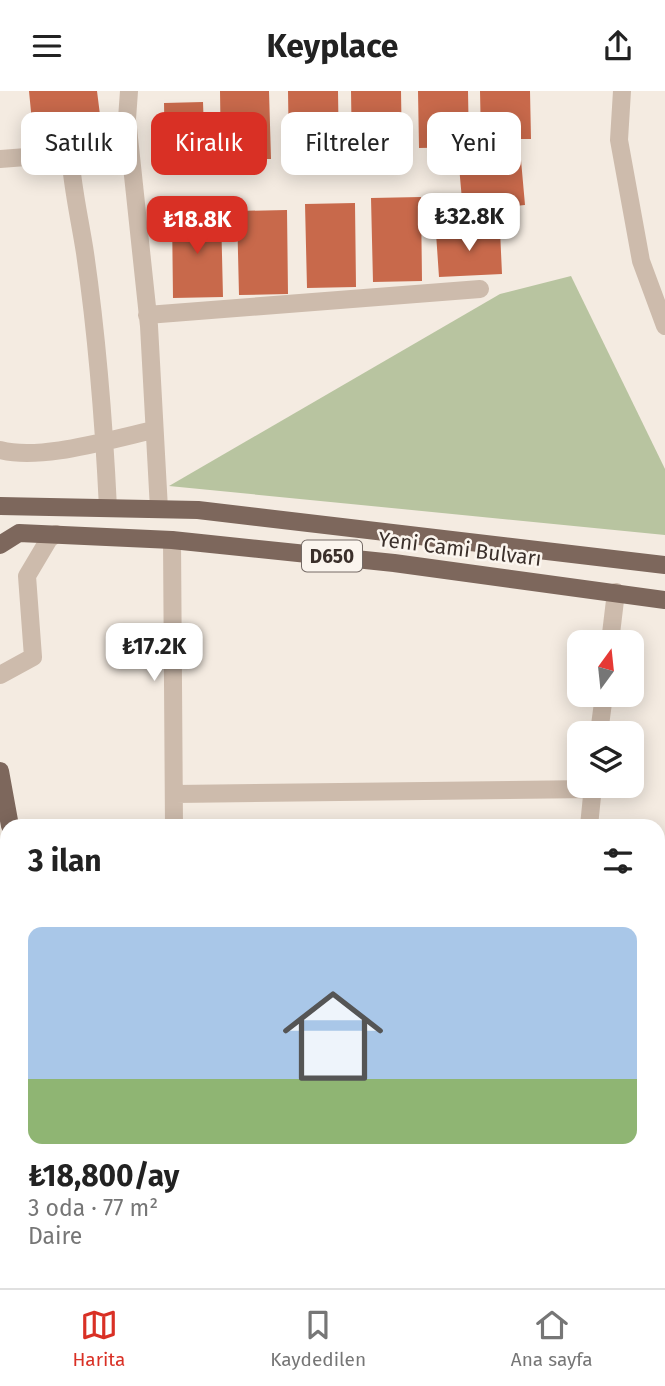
<!DOCTYPE html>
<html lang="tr">
<head>
<meta charset="utf-8">
<style>
  body { margin:0; font-family:"Fira Sans",sans-serif; background:#f6f6f6; color:#222; height:100vh; display:flex; flex-direction:column; font-size:26px; white-space:nowrap }
  * { box-sizing:border-box; margin:0 }
  p { font-size:23px; color:#767676 }
  .icon { flex:none; width:38px; height:38px; fill:none; stroke:currentColor; stroke-width:2; stroke-linecap:round; stroke-linejoin:round }
  .map { position:relative; flex:1; overflow:hidden }
  .side { position:absolute; left:0px; top:728px; width:665px; height:469px; display:flex; flex-direction:column; background:#fff; border-radius:21px 21px 0 0; box-shadow:0 4px 18px #0003 }
  .side>* { flex:none }
  .top-card { position:absolute; left:21px; top:21px; width:623px; height:63px; display:flex; gap:14px }
  .needle { width:46px; rotate:15deg }
  .tools { position:absolute; left:567px; top:539px; display:grid; gap:14px }
  .tools a { display:grid; place-items:center; width:77px; height:77px; border-radius:14px; background:#fff; box-shadow:0 4px 18px #0003; font-size:35px }
  .price { position:absolute; translate:-50% -60px; padding:0 16px; border-radius:14px; background:#fff; color:#222; font-size:23px; line-height:46px; filter:drop-shadow(0 2px 4px #0008) }
  .price::after { content:''; position:absolute; left:50%; top:42px; width:21px; height:16px; margin-left:-10px; background:inherit; clip-path:polygon(0 0,100% 0,50% 100%) }
  .price.active { background:#d93025; color:#fff }
  ul { padding:0; list-style:none }
  li { display:grid; align-content:center; gap:14px; height:371px; padding:0 28px }
  li span { display:grid; place-items:center; height:217px; border-radius:14px; color:#555 }
  li>.icon { margin-inline-start:auto }
  span .icon { width:126px; height:126px; fill:#fffc; stroke-width:1 }
  li b { font-size:30px }
  h2 { display:flex; justify-content:space-between; align-items:center; height:84px; padding:0 28px; font-size:30px }
  .tag { padding:0 24px; border-radius:14px; background:#fff; box-shadow:0 4px 18px #0003; font-size:24px; line-height:63px }
  .tag.active { background:#d93025; color:#fff }
  header { display:flex; justify-content:space-between; align-items:center; height:91px; padding:0 28px; background:#fff; font-size:32px; font-weight:700 }
  .menu { display:flex; justify-content:space-around; align-items:center; height:98px; border-top:2px solid #e0e0e0; background:#fff; font-size:19px; color:#767676 }
  .menu a { display:grid; justify-items:center; gap:4px }
  .menu .active { color:#d93025 }
  .map>svg:first-child { display:block }
  .green { fill:#b8c4a0 }
  .building { fill:#c8694b }
  .lines { fill:none; stroke-linecap:round; stroke-linejoin:round }
  .minor { stroke:#cdbbac; stroke-width:18 }
  .major { stroke:#7d675c; stroke-width:18 }
  .labels { text-anchor:middle; stroke-width:5; stroke-linejoin:round; paint-order:stroke }
  .shield { fill:#fbf5ee; stroke:#756b66; stroke-width:2 }
  .shield-label { font-size:19px; font-weight:bold; fill:#3b302b }
  .street-label { font-size:21px; fill:#3b302b; stroke:#fbf5ee }
</style>
</head>
<body>
<header><svg class="icon" aria-label="menu" viewBox="0 0 24 24"><path d="M4 6h16M4 12h16M4 18h16"/></svg>Keyplace<svg class="icon" aria-label="share" viewBox="0 0 24 24"><path d="M12 15V3M7 8l5-5 5 5M5 13v7h14v-7"/></svg></header>
<div class="map">
<svg width="665" height="1197" viewBox="0 0 665 1197">
  <rect width="100%" height="100%" fill="#f4ebe1"/>
  <path class="green" d="M571,185L665,378V444L169,395L500,203Z"/>
  <path class="building" d="M29,0H97L100,24L32,31Z
    M220,0H269L271,68H221Z
    M288,0H338L339,67H289Z
    M351,0H401L402,62L352,63Z
    M418,0H468L469,56L419,57Z
    M480,0H530L531,48H481Z
    M203,11L205,70L165,71L164,12Z
    M521,69L525,114L463,120L459,75Z
    M421,106L422,190L373,191L371,107Z
    M355,112L356,196L307,197L305,113Z
    M287,119L288,203L239,204L237,120Z
    M221,122L223,206L173,207L172,123Z
    M500,139L502,183L439,186L436,142Z"/>
  <g class="lines">
    <path class="minor" d="M129,0L127,28L149,235L159,418
      M622,0L619,49L641,170L665,235
      M70,62C72,96 80,129 85,162C97,245 104,334 108,417
      M0,68L130,58
      M147,224L480,198
      M0,359C42,370 111,348 154,339
      M172,449L174,735
      M610,551L616,501
      M0,584L33,566L27,485L49,448L56,443
      M599,642L604,604
      M175,703L592,698
      M589,735L593,695
      M658,887L665,886
      M438,1197V1190
      M541,1197L542,1190
      M646,1197L647,1190"/>
    <path class="major" d="M0,415L198,419L665,474
      M0,454L19,442L172,449L394,472L665,509
      M0,680L10,735
      M0,1136L7,996"/>
  </g>
  <g class="labels">
    <rect class="shield" x="302" y="449.5" width="60" height="31" rx="5"/>
    <g class="shield-label">
      <text x="332" y="472">D650</text>
    </g>
    <g class="street-label">
      <text transform="translate(460 458) rotate(7)" y="7">Yeni Cami Bulvarı</text>
    </g>
  </g>
</svg>
<div class="tools">
<a><svg class="needle" viewBox="-14 -14 28 28"><path d="M0-13l5 13h-10z" fill="#e53935"/><path d="M0 13l5-13h-10z" fill="#767676"/></svg></a>
<a><svg class="icon" aria-label="layers" viewBox="0 0 24 24"><path d="M12 4l9 5-9 5-9-5zM3 14l9 5 9-5"/></svg></a>
</div>
<b class="price" style="left:469px;top:162px">₺32.8K</b>
<b class="price active" style="left:197px;top:165px">₺18.8K</b>
<b class="price" style="left:154px;top:592px">₺17.2K</b>
<div class="top-card">
<a class="tag">Satılık</a>
<a class="tag active">Kiralık</a>
<a class="tag">Filtreler</a>
<a class="tag">Yeni</a>
</div>
<section class="side">
<h2>3 ilan<svg class="icon" aria-label="filters" viewBox="0 0 24 24"><path d="M4 7h16M4 17h16"/><circle cx="9" cy="7" r="2"/><circle cx="15" cy="17" r="2"/></svg></h2>
<ul>
<li><span style="background:linear-gradient(#a9c7e8 70%,#8fb573 0)"><svg class="icon" aria-label="home" viewBox="0 0 24 24"><path d="M3 11l9-7 9 7M6 9v11h12V9"/></svg></span><div><b>₺18,800/ay</b><p>3 oda · 77 m²</p><p>Daire</p></div></li>
</ul>
</section>
</div>
<nav class="menu">
<a class="active"><svg class="icon" aria-label="map" viewBox="0 0 24 24"><path d="M3 6l6-2 6 2 6-2v14l-6 2-6-2-6 2zM9 4v14M15 6v14"/></svg>Harita</a>
<a><svg class="icon" aria-label="saved" viewBox="0 0 24 24"><path d="M7 4h10v16l-5-4-5 4z"/></svg>Kaydedilen</a>
<a><svg class="icon" aria-label="home" viewBox="0 0 24 24"><path d="M3 11l9-7 9 7M6 9v11h12V9"/></svg>Ana sayfa</a>
</nav>
</body>
</html>
